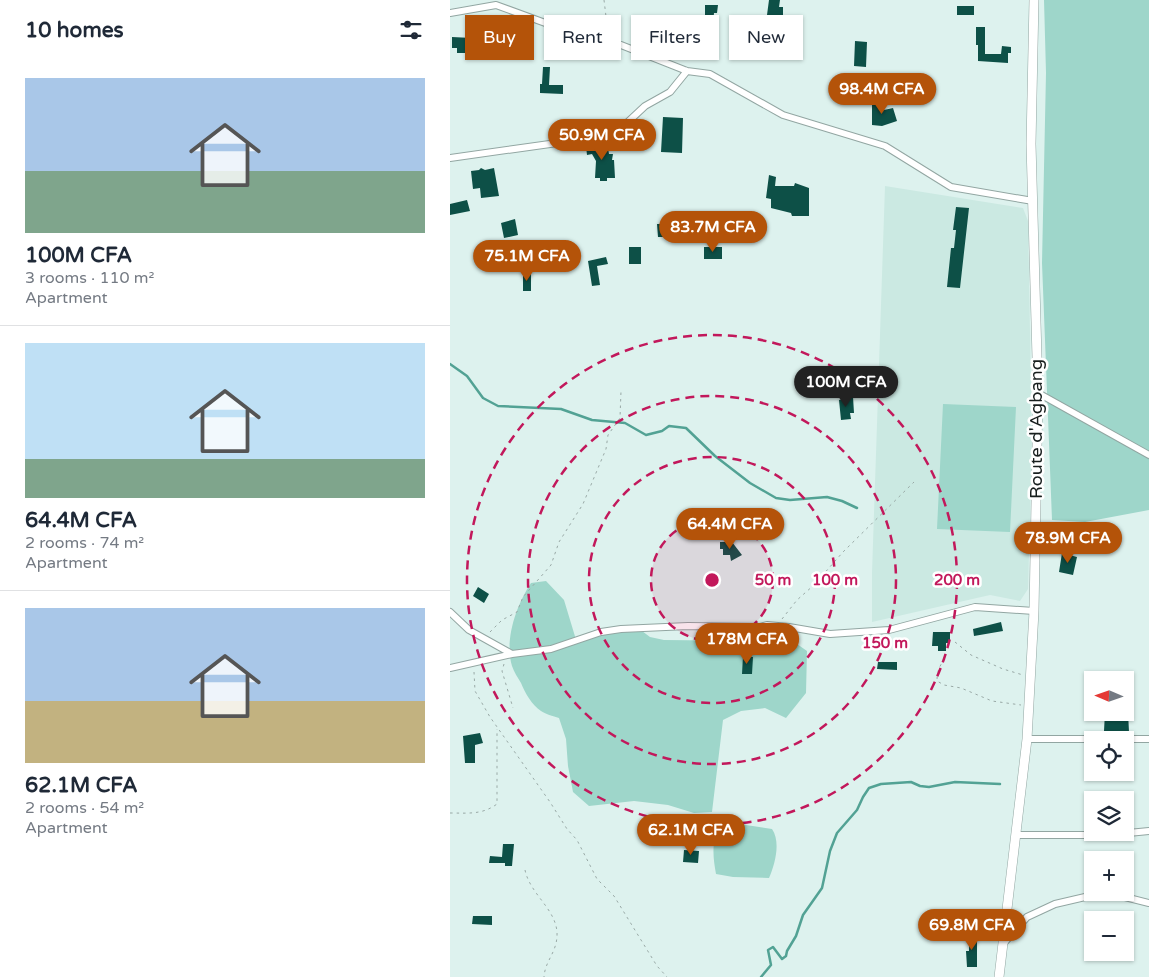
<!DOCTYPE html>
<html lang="en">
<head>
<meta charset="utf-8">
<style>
  body { margin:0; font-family:"Varela Round",sans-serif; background:#f6f6f7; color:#1f2937; height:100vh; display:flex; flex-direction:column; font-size:19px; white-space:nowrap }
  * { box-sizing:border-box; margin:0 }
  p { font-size:16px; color:#747a83 }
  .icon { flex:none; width:28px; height:28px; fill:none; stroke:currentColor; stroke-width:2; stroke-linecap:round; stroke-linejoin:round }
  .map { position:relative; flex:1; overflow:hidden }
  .side { display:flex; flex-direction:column; background:#fff; width:450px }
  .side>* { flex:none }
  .top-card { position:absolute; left:15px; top:15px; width:475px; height:45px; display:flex; gap:10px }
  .needle { width:32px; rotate:272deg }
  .controls { position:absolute; left:634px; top:671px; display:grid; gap:10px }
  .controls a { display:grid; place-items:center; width:50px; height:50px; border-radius:0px; background:#fff; box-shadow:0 1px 4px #0004; font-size:25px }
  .price { position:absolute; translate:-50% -42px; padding:0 11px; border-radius:18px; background:#b45309; color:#fff; font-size:16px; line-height:32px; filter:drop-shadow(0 1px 2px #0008) }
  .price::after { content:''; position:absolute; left:50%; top:30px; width:15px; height:11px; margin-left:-8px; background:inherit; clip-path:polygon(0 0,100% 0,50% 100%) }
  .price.selected { background:#222; color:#fff }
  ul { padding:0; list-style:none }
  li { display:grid; align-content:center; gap:10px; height:265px; padding:0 25px }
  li+li { border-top:1px solid #e0e1e3 }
  li span { display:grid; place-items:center; height:155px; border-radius:0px; color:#555 }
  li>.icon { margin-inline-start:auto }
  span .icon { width:90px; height:90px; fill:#fffc; stroke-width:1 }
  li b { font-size:21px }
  h2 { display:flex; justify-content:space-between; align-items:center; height:60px; padding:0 25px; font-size:21px }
  .tag { padding:0 18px; border-radius:0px; background:#fff; box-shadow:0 1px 4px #0004; font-size:18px; line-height:45px }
  .tag.selected { background:#b45309; color:#fff }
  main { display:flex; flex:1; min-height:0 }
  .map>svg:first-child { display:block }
  .built { fill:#cbe9e2 }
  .green { fill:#9ed6ca }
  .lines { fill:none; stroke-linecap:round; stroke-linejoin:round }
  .stream { stroke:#52a294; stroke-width:2.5 }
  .building { fill:#0d5047 }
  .minor-casing { stroke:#92a6a2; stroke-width:8 }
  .secondary-casing { stroke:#92a6a2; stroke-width:10 }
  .path { stroke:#99a9a6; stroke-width:1; stroke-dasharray:2.5 4; stroke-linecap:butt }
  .minor { stroke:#fff; stroke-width:6 }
  .secondary { stroke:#fff; stroke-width:9 }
  .ring { fill:none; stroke:#c2185b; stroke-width:2.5; stroke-dasharray:9 6 }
  .labels { text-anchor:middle; stroke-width:5; stroke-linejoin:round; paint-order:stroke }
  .street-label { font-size:18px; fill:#181f1e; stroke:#fff }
  .centre { fill:#c2185b; stroke:#fff; stroke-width:2.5 }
  .ring-label { font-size:15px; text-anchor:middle; font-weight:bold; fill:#c2185b; stroke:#fff; stroke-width:5; stroke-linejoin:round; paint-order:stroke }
</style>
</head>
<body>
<main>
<section class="side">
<h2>10 homes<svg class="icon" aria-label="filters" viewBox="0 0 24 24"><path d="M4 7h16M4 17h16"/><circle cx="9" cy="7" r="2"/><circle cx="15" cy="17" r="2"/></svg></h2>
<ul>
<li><span style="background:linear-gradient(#a9c7e8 60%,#7fa58c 0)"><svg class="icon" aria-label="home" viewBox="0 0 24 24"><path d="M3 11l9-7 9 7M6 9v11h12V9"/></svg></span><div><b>100M CFA</b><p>3 rooms · 110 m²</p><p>Apartment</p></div></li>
<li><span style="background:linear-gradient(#bfe0f5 75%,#7fa58c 0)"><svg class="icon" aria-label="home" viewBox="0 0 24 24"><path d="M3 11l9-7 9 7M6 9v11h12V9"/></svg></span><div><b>64.4M CFA</b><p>2 rooms · 74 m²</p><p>Apartment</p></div></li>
<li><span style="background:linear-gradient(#a9c7e8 60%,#c2b280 0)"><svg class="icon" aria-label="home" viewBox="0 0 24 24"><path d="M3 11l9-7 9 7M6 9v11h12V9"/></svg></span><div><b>62.1M CFA</b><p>2 rooms · 54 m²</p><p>Apartment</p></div></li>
</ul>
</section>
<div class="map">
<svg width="699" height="977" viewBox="0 0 699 977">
  <rect width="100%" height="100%" fill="#ddf2ee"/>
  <path class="built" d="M435,186L573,208L578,221L582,444L578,589L570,601L540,595L422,622V573Z"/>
  <path class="green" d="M594,0H699V510L635,522L602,520L592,263L596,73Z
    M493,404L566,407L560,532L487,529Z
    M96,581L114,600L127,643L169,629L192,631L200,637L214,640L309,641L347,644L357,651L356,693L336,718L315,708L291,711L273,720L262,812L244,813L218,805L184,801L139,806L123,792L118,766L116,739L109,718C103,716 95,714 91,711C82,705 75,693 71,683C68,678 64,672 62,666C54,639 67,604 81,583Z
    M283,823L322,829C331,842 325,864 319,878L283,877L266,874C263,857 261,842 270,826Z"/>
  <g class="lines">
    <path class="stream" d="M0,364L17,376L33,398L48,406L111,409L142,420L175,423L196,435L212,431L219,426L236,428L265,456L300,483L326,498L340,500L377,497L392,501L407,508
      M311,977L321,965L318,950L323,947L332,959L336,956L337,951L346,936L353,915L372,888L380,851L387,833L407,810L413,797L419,788L431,784L461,782L470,786L479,787L505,782L550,784"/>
  </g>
  <path class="building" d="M319,0H330L329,7H333V16L317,15Z
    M255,5H268L267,13H264L263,23H255Z
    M507,6H524V15H507Z
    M526,27H535V54H551L552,46L561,47V53H558V63L528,61V45H526Z
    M2,37L22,38L21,47H16V53H7V48H2Z
    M405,41L417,42L416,67L404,66Z
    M93,67H100L99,85H113V94L90,93V84H92Z
    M422,103H435L434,110L443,108L447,121L432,126L422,125Z
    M213,117L233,118L232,153L211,152Z
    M157,143L159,154H163L162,160H164L165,178H157V181H150V178H145L146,161L142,154L137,155L136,146Z
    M31,168L35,170L44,168L49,196L31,198L30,188L23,189L21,171L29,170Z
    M319,175L326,177L325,186H344L345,183L359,188V216H342L341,213L321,208V199L316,198Z
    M17,200L20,211L0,215V204Z
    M506,207L519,208L510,288L497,287L501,248H504L506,230H503Z
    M65,219L68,235L54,238L51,223Z
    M207,224H217L218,237H208Z
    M179,247H191V264H179Z
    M254,247H272V259H254Z
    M156,257L158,264L147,266L150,285L142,286L138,261Z
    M73,273H81V291H73Z
    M403,397L404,413H400L401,419L391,420L389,400Z
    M270,542H282L292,555L281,561L280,555H273V549H270Z
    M612,553L627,557L623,575L609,572Z
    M28,587L39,594L34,603L23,596Z
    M551,622L553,631L524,636L523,629Z
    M483,632H500V643H496V651H488V646H482Z
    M293,656L303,657L302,674H292Z
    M428,662H447V670L427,669Z
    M655,712H678L679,732L654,731Z
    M30,733L33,743L25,745V763H15L13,736Z
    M53,844H64L62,866H55V863H39L40,856L52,857Z
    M234,850L249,851L248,863L233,862Z
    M23,916H42V925L22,924Z
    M519,932H527V967H517L516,951H519Z"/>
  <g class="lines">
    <g class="minor-casing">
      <path id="minor" d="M0,13L46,5L109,28L171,45L237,71L260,74L333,115L435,146L501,187L583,201
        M0,158L164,135L195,106L220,92L237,71
        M588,393L699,455
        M0,612L19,630L62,654L101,649L151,632L171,629L238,626L310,627L317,625L339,627L380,634L439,630L525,607L584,611
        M0,668L62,654
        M577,739H699
        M565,835H658L699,831
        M553,944L577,917L605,904L648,894H663L699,903"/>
    </g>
    <g class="secondary-casing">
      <path id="secondary" d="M549,977L577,739L584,611L588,393L581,144L584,0"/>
    </g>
    <path class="path" d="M154,0L158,33
      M332,619L347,600L364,585L393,552L464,482
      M40,632L52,620L67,612L73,597L101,565L109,542L133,504L156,449L158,435L170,418L171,391
      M505,642L521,655L553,669L573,675
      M495,659C489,666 487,672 487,681L494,685L511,688L542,701L571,705
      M54,664L52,671L63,708
      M24,672L25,691L40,717L100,802L117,829L127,840L147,879L164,896L207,966L217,977
      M0,813C18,813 32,815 47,804V729
      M75,870C80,894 105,908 107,932C108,952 95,960 94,977"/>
    <use href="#minor" class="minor"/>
    <use href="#secondary" class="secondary"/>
  </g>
  <circle cx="262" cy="580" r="61" fill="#c2185b" fill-opacity=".12"/>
  <g class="ring">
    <circle cx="262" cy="580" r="61"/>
    <circle cx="262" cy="580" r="123"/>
    <circle cx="262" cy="580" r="184"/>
    <circle cx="262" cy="580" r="245"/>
  </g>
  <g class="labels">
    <g class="street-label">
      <text transform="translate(586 429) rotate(-90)" y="6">Route d'Agbang</text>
    </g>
  </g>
  <circle cx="262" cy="580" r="8" class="centre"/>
  <g class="ring-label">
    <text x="323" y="585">50 m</text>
    <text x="385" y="585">100 m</text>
    <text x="507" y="585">200 m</text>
    <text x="435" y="648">150 m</text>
  </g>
</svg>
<div class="controls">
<a><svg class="needle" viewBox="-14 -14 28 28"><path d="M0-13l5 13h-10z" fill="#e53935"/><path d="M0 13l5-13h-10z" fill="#747a83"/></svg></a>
<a><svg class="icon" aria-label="locate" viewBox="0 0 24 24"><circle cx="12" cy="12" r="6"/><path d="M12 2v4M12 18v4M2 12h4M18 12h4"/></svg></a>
<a><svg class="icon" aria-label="layers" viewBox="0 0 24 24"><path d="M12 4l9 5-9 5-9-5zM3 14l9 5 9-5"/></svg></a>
<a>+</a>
<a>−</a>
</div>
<b class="price" style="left:432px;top:115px">98.4M CFA</b>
<b class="price" style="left:152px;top:161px">50.9M CFA</b>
<b class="price" style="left:263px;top:253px">83.7M CFA</b>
<b class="price" style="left:77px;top:282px">75.1M CFA</b>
<b class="price selected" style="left:396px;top:408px">100M CFA</b>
<b class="price" style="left:280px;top:550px">64.4M CFA</b>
<b class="price" style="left:618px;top:564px">78.9M CFA</b>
<b class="price" style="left:297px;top:665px">178M CFA</b>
<b class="price" style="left:241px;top:856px">62.1M CFA</b>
<b class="price" style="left:522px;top:951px">69.8M CFA</b>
<div class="top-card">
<a class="tag selected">Buy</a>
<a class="tag">Rent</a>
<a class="tag">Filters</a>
<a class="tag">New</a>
</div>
</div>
</main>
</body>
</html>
